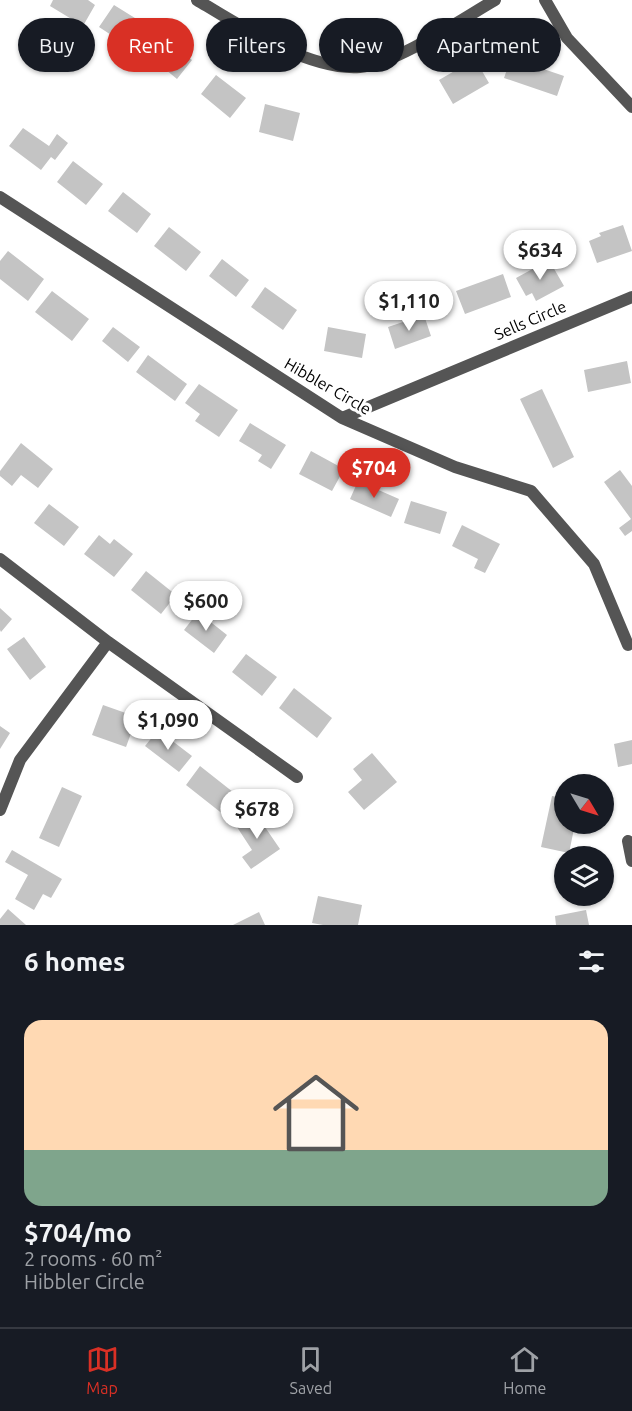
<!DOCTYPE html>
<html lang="en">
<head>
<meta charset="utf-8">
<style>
  body { margin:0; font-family:Ubuntu,sans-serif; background:#20242c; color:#f1f3f6; height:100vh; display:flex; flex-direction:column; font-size:22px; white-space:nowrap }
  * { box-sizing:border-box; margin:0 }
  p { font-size:20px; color:#9ea1a6 }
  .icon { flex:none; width:33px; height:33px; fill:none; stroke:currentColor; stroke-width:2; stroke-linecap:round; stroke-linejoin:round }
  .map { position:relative; height:925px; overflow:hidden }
  .sheet { display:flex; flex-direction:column; background:#171b24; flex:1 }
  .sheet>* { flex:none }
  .hud { position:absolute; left:18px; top:18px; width:597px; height:54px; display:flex; gap:12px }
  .needle { width:39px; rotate:128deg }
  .fabs { position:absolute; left:554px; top:774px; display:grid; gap:12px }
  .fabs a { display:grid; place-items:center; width:60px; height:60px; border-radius:50%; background:#171b24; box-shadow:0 2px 4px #0004; font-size:30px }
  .price { position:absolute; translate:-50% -51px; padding:0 14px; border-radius:21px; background:#fff; color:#222; font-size:20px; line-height:39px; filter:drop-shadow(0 2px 3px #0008) }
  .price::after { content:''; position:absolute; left:50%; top:36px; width:18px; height:14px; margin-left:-9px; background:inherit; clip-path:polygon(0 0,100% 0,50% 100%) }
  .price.current { background:#d93025; color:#fff }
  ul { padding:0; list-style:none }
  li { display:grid; align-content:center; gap:12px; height:318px; padding:0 24px }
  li+li { border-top:2px solid #363941 }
  li span { display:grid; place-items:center; height:186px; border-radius:18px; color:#555 }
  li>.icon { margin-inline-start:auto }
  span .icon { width:108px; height:108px; fill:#fffc; stroke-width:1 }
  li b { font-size:26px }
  h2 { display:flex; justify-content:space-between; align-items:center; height:72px; padding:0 24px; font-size:26px }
  .tag { padding:0 21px; border-radius:27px; background:#171b24; box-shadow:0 2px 4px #0004; font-size:21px; line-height:54px }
  .tag.current { background:#d93025; color:#fff }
  .menu { display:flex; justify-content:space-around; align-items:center; height:84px; border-top:2px solid #363941; background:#171b24; font-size:16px; color:#9ea1a6 }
  .menu a { display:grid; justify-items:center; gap:3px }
  .menu .current { color:#d93025 }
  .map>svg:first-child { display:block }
  .building { fill:#c4c4c4 }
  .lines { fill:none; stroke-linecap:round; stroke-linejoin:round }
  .minor { stroke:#555; stroke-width:12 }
  .labels { text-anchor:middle; stroke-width:6; stroke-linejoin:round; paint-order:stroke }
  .street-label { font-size:16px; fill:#000; stroke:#fff }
</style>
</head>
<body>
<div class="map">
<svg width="632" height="925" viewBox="0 0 632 925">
  <rect width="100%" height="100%" fill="#fff"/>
  <path class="building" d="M53,0H88L95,5L83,26L50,6Z
    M114,5L143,23L128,46L99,27Z
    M169,42L192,60L177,79L154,60Z
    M511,58L564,76L557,96L504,78Z
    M475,59L489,83L453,104L439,80Z
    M216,75L246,98L230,118L201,94Z
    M265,104L300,113L293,141L259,132Z
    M23,128L49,146L57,134L68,143L55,160L51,157L41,170L9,146Z
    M73,161L103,184L86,205L57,182Z
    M123,192L151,214L137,233L108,211Z
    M623,225L632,251L597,263L589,241L601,236L599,233Z
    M169,227L201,252L186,271L154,246Z
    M8,251L44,279L28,301L0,279V261Z
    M222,259L249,280L236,297L209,276Z
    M549,260L564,286L536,301L532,293L526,296L516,278Z
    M503,274L511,297L465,314L456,291Z
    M265,287L297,310L283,330L251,307Z
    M52,291L89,319L72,341L35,312Z
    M424,315L431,336L395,349L388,327Z
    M113,327L140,347L128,362L102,341Z
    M328,327L366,334L362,358L324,351Z
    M148,355L187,384L175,401L136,372Z
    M627,361L631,383L588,392L584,370Z
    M199,384L238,410L219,437L195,421L200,414L185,403Z
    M542,389L574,457L553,468L520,399Z
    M250,423L286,445L271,469L258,461L262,455L239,441Z
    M21,443L53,469L38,488L21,475L12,486L0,476V471Z
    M311,451L344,469L332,491L299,474Z
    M620,470L632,486V531L625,536L619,528L631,519L604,482Z
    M358,481L399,499L391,517L350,499Z
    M411,501L447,512L440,534L404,523Z
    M49,504L79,527L64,546L34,523Z
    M462,525L500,544L485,573L474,568L478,559L452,546Z
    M99,535L110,544L114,539L133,554L114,577L84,554Z
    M146,571L176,595L161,614L131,590Z
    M0,608L12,619L1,632L0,630Z
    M198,612L227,635L214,653L184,630Z
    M24,637L46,667L30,680L7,649Z
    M246,654L277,677L262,696L232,672Z
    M294,688L332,718L317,738L279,708Z
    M103,705L137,717L126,747L92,735Z
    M0,726L10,733L0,749Z
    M158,730L192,756L179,772L145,746Z
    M632,740V764L618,767L614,744Z
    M372,753L397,782L364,810L348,792L362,780L353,769Z
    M200,766L238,796L224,815L186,785Z
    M62,787L82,796L59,847L39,838Z
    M552,796L564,798V824H575L569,853L541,847Z
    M254,811L280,849L251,869L242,857L252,850L235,824Z
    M12,850L62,879L51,898L43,894L34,910L15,899L28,875L5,862Z
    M318,896L362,905L358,925H323L312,923Z
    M8,909L26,925H0V919Z
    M586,910L589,925H556L555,916Z
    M259,912L265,925H233Z"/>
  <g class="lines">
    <path class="minor" d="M197,0C240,26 309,71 360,67C396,64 462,19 495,0
      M545,0L567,38L632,107
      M0,197L342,418L455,467L531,491L594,564L628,645
      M342,418L632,297
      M0,559L108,642L297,777
      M0,810L20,760L108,642
      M628,841L632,861"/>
  </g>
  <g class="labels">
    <g class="street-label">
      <text transform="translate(530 320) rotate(-23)" y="6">Sells Circle</text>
      <text transform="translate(328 386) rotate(30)" y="6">Hibbler Circle</text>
    </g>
  </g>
</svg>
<div class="fabs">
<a><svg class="needle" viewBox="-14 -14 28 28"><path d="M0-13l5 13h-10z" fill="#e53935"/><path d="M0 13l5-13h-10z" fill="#9ea1a6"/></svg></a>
<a><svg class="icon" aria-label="layers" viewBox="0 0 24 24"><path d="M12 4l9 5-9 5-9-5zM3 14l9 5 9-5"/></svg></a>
</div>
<b class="price" style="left:540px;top:281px">$634</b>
<b class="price" style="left:409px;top:332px">$1,110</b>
<b class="price current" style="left:374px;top:499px">$704</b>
<b class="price" style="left:206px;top:632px">$600</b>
<b class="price" style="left:168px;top:751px">$1,090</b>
<b class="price" style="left:257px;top:840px">$678</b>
<div class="hud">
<a class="tag">Buy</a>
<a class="tag current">Rent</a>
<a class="tag">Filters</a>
<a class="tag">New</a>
<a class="tag">Apartment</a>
</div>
</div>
<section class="sheet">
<h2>6 homes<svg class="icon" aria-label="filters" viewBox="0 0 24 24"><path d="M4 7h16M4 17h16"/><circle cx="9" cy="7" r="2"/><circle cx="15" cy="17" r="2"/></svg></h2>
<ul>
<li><span style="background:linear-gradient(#ffd9b3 70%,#7fa58c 0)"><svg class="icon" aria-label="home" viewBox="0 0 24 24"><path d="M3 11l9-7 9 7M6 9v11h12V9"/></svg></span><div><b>$704/mo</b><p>2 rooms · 60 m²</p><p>Hibbler Circle</p></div></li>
</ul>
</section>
<nav class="menu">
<a class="current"><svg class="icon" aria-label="map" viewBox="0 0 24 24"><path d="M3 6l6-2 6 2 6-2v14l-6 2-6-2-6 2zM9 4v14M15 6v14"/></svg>Map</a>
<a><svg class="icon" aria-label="saved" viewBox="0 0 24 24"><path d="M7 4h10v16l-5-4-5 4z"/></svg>Saved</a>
<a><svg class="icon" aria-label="home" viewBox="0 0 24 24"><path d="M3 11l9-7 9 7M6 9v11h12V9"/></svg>Home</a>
</nav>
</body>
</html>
